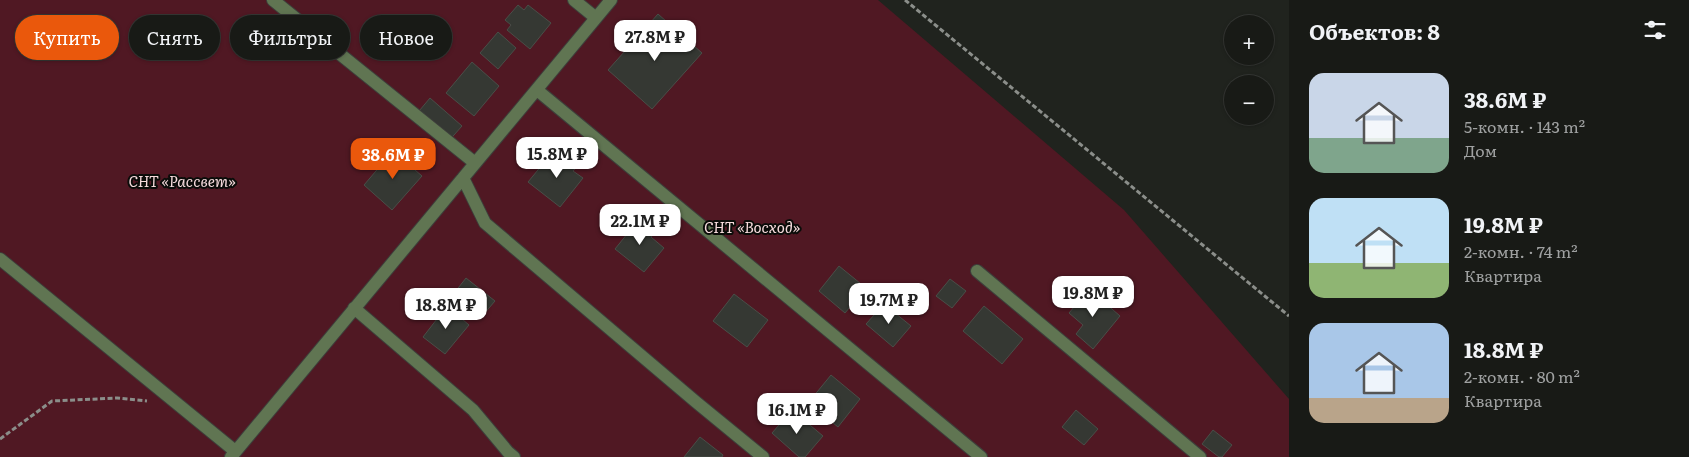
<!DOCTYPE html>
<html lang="ru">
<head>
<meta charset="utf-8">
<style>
  body { margin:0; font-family:Literata,serif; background:#252723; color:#f1f3f6; height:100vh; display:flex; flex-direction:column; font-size:19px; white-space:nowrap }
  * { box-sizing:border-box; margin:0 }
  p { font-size:16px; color:#9fa1a1 }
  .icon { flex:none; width:28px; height:28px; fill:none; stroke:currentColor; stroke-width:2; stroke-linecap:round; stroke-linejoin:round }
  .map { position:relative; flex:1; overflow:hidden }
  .details { display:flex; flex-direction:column; background:#181a16; width:400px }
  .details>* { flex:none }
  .top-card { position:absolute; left:15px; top:15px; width:475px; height:45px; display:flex; gap:10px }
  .buttons { position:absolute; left:1224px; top:15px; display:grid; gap:10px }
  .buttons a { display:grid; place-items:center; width:50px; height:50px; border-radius:50%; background:#181a16; box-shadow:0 1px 4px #0004,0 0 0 1px #363835; font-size:25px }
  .price { position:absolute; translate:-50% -42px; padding:0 11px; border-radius:10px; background:#fff; color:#222; font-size:16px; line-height:32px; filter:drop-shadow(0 1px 2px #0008) }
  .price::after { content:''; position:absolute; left:50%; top:30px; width:15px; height:11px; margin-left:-8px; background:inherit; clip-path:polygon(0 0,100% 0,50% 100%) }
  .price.on { background:#ea580c; color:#fff }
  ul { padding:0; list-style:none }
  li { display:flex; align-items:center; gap:15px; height:125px; padding:0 20px }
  li span { display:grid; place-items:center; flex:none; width:140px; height:100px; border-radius:15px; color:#555 }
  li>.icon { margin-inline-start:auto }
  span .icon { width:60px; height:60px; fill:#fffc; stroke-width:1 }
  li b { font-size:21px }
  h2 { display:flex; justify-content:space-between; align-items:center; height:60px; padding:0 20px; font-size:21px }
  .tag { padding:0 18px; border-radius:22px; background:#181a16; box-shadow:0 1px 4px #0004,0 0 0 1px #363835; font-size:18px; line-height:45px }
  .tag.on { background:#ea580c; color:#fff }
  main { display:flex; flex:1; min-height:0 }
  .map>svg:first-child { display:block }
  .green { fill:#501823 }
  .building { fill:#353833; stroke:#4a4e48 }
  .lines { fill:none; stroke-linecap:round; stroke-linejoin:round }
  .minor-casing { stroke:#3d3f3b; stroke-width:14 }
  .path { stroke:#8b8e8a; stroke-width:3; stroke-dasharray:5 2.5; stroke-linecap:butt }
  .minor { stroke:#607552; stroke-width:12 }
  .labels { text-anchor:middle; stroke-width:4; stroke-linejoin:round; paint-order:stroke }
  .park-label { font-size:15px; font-style:italic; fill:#f7dbdd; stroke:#0a0c09 }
</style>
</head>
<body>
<main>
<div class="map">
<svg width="1289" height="457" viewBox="0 0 1289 457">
  <rect width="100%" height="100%" fill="#20231e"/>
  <path class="green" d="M0,0H878L1124,210L1289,399V457H0Z"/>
  <path class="building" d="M518,5L524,10L528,5L551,23L530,49L507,30L511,25L505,20Z
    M658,14L702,53L652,109L608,70Z
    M498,32L516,48L498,69L480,53Z
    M472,62L499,86L474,116L446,93Z
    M430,98L462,126L446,144L414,117Z
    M393,151L422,176L392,210L364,185Z
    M552,153L559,158L563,153L578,165L573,171L583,178L560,207L528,182Z
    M640,218L656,231L651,237L664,248L644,272L615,249Z
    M839,266L866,288L845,313L819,291Z
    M466,278L495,301L483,315L455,292Z
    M950,279L966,291L952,308L936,296Z
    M1089,289L1120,316L1093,349L1076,334L1083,325L1069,313Z
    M734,294L768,320L747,347L713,321Z
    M884,304L911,326L893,347L866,324Z
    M447,306L469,325L445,354L423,337Z
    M984,306L1023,339L1002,364L963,331Z
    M831,375L860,399L838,427L808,403Z
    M792,410L823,436L805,457H799L772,433Z
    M1076,410L1098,429L1084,445L1062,427Z
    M1213,430L1232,445L1222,457H1219L1202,444Z
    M700,437L723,455L722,457H684Z"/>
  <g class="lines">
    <g class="minor-casing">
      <path id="minor" d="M273,0L475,163
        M574,0L596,18
        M537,90L981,457
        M463,178L485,223L696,402L763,457
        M0,259L235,451
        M977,271L1200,457
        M354,308L473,410L508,452L514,457
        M231,457L611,0"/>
    </g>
    <path class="path" d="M905,0L1289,316
      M0,439L52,401L117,398L147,401"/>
    <use href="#minor" class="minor"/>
  </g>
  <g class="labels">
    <g class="park-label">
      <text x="182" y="187">СНТ «Рассвет»</text>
      <text x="752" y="233">СНТ «Восход»</text>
    </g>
  </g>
</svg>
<div class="buttons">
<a>+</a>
<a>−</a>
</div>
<b class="price" style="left:655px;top:62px">27.8M ₽</b>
<b class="price" style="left:557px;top:179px">15.8M ₽</b>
<b class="price on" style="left:393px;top:180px">38.6M ₽</b>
<b class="price" style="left:640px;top:246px">22.1M ₽</b>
<b class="price" style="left:1093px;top:318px">19.8M ₽</b>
<b class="price" style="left:889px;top:325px">19.7M ₽</b>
<b class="price" style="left:446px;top:330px">18.8M ₽</b>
<b class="price" style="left:797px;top:435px">16.1M ₽</b>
<div class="top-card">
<a class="tag on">Купить</a>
<a class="tag">Снять</a>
<a class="tag">Фильтры</a>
<a class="tag">Новое</a>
</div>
</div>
<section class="details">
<h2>Объектов: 8<svg class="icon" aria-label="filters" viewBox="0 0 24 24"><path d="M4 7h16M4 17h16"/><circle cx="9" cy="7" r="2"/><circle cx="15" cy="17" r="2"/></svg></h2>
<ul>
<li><span style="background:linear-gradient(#c9d6e8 65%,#7fa58c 0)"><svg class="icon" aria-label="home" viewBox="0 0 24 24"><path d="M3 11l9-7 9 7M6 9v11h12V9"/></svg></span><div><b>38.6M ₽</b><p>5-комн. · 143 m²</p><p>Дом</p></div></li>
<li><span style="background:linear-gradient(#bfe0f5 65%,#8fb573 0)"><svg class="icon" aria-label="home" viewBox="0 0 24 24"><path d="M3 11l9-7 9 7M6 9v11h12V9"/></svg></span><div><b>19.8M ₽</b><p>2-комн. · 74 m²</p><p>Квартира</p></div></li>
<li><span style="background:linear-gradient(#a9c7e8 75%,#b9a48a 0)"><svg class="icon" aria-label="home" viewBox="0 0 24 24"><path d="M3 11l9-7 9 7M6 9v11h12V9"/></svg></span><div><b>18.8M ₽</b><p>2-комн. · 80 m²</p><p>Квартира</p></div></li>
</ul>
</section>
</main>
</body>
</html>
